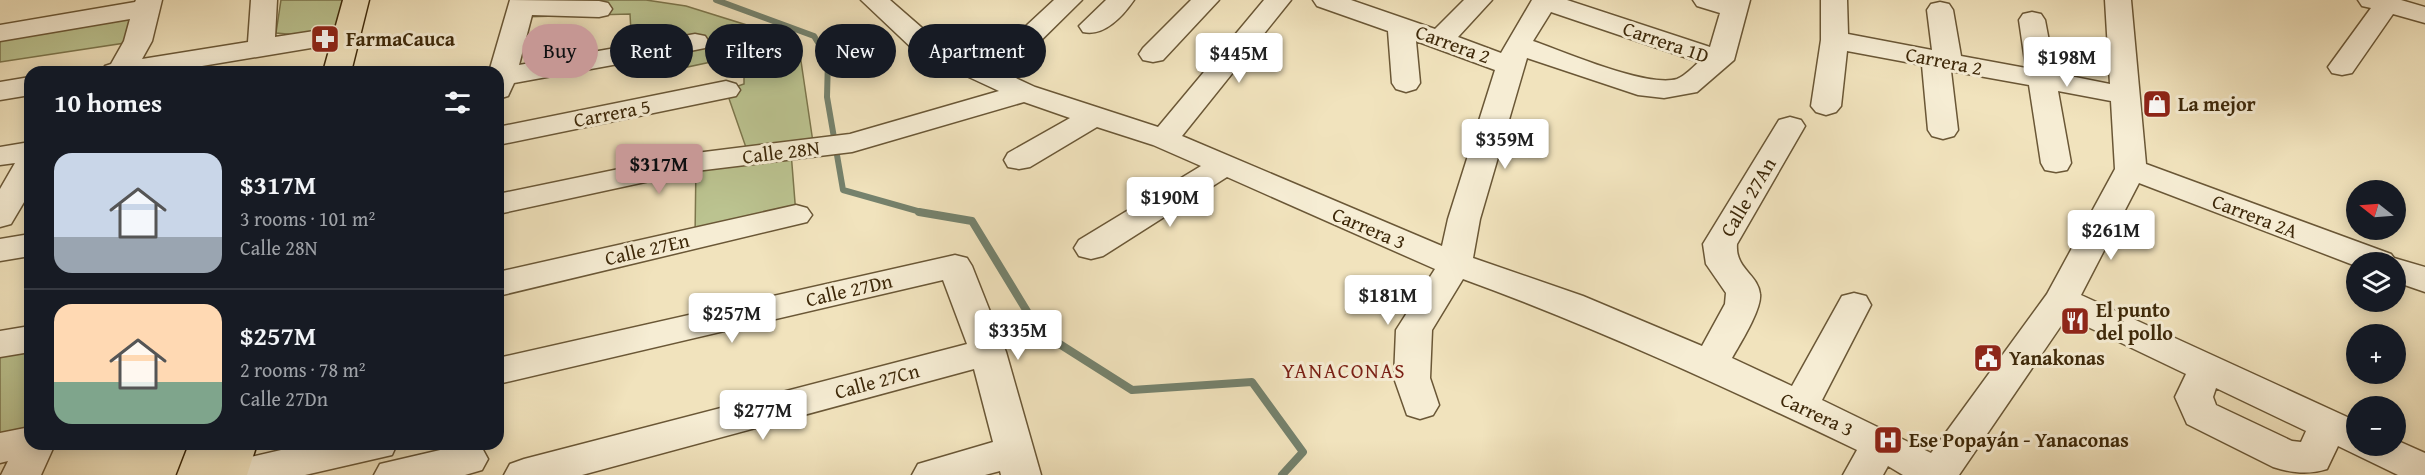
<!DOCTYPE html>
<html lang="en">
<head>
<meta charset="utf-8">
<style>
  body { margin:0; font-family:"Gentium Book Plus",serif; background:#242831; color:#f1f3f6; height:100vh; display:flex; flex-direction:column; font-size:22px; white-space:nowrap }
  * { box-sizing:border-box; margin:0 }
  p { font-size:20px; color:#9ea1a6 }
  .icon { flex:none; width:33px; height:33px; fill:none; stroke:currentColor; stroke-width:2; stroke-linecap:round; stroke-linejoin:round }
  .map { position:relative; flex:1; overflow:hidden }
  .side { position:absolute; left:24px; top:66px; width:480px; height:384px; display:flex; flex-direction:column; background:#171b24; border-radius:18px; box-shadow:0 3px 15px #0003 }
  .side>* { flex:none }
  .top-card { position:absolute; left:522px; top:24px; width:570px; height:54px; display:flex; gap:12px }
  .needle { width:39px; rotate:287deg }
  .buttons { position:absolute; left:2346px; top:180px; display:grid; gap:12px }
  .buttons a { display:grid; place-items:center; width:60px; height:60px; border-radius:50%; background:#171b24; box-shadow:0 3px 15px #0003; font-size:30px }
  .price { position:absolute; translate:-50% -51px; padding:0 14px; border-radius:6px; background:#fff; color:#222; font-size:20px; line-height:39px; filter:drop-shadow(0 2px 3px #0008) }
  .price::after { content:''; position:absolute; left:50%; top:36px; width:18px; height:14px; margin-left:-9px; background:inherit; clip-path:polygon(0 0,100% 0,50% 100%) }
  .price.on { background:#c59692; color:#111 }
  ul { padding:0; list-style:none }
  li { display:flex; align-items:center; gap:18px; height:150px; padding:0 30px }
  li+li { border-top:2px solid #363941 }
  li span { display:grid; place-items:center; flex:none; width:168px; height:120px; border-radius:18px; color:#555 }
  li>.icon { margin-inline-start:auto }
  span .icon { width:72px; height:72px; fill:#fffc; stroke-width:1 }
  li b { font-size:26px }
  h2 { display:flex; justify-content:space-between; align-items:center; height:72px; padding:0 30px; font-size:26px }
  .chip { padding:0 21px; border-radius:27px; background:#171b24; box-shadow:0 3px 15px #0003; font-size:21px; line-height:54px }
  .chip.on { background:#c59692; color:#111 }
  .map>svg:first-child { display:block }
  .green { fill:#bbc390; stroke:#7c764c; stroke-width:1.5 }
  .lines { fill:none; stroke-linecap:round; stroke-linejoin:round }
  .stream-far1 { stroke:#75826d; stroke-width:6 }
  .stream { stroke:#75826d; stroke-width:8 }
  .minor-casing { stroke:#6a5736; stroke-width:3 }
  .major-casing { stroke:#3d2809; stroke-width:3 }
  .minor { fill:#f6edd4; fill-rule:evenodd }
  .major { fill:#f1e3bd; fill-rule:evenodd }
  .labels { text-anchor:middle; stroke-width:6; stroke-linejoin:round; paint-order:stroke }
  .poi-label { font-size:20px; font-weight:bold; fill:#3d2809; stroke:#f6edd4; text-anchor:start }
  .street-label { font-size:20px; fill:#3d2809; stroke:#f6edd4 }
  .neighbourhood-label { font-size:21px; letter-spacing:1.5px; fill:#7a1f14; stroke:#f6edd4 }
</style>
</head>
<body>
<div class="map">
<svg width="2425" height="475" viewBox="0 0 2425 475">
  <rect width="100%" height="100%" fill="#f1e3bd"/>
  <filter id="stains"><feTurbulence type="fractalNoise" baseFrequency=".00333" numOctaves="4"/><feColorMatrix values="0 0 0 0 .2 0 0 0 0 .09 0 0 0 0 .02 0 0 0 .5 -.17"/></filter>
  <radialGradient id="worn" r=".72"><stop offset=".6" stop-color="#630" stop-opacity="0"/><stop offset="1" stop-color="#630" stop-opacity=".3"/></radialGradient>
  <path class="green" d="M281,0H343L338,25L298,35L276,33Z
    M524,0H646L686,6L798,41L814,149L791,152L796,215L695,238L696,162L749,156L726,90L744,84V55L650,75L651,50H632L630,14L522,17Z
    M144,9L138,41L0,62V32Z
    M30,344V444L0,456V349Z"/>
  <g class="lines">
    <path class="stream-far1" d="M716,0L814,36L828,59L827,97L843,190L928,214"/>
    <path class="stream" d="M919,212L972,221L1039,331L1132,390L1252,382L1303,452L1282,475"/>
    <g class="minor-casing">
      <path id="minor" d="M136,0H162L152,41L142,59L248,42L251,0H277L275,37L347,26L357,28L361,34L357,40L347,42L166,72H101L105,66L111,64L124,41L130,19L0,41V25L135,2Z
        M510,0L599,1L608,3L612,9L608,15L599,17L532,15L519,65L695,34L705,36L709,42L705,48L695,50L514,83L508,96L498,99V72H489Z
        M861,0H890L937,41L985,64L1054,0H1082L1007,74L1035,87L1158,127L1264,0H1291L1182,136L1442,246L1448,219L1495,70L1416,41L1420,83L1416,89L1406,92L1396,89L1392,83L1388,31L1317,6L1313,0H1351L1435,29L1464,0H1492L1458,37L1501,53L1532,0H1567L1710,47L1720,13L1697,6L1693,0H1750L1734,60L1697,92L1664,98L1638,95L1527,58L1480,219L1473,258L1583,296L1702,346L1725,304L1726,293L1706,264L1703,244L1779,120L1790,117L1801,120L1805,126L1737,244C1735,269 1758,274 1760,294C1762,309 1740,344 1732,358L1792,386L1842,296L1854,293L1866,296L1871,305L1822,400L1931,453L2047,294L2115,169L2111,101L2058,91L2071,163L2067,170L2056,172L2045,170L2041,163L2029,85L1951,71L1958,130L1954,136L1943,139L1932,136L1928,130L1922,65L1847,51L1841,106L1836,112L1826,115L1816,112L1811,106L1821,40V0H1847L1848,34L1932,50L1927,10L1931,4L1940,2L1949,4L1953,10L1961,56L2026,68L2019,20L2023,14L2032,12L2041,14L2045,20L2055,73L2110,84L2105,0H2131L2146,164L2391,254L2394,258L2425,267V292L2396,282V262H2356V266L2139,183L2081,295L2356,421V446H2396V440L2425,453V475H2398L2338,446L2327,469C2308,475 2292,473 2273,467L2187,424L2175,397L2186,374L2067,317L1959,475H1903L1888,466L1883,475H1843L1857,450C1727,388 1598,328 1463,279L1432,330L1430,378L1439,405L1433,415L1420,419L1407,415L1394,378L1396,330L1435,269L1227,177L1103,256L1091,259L1079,256L1074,248L1079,240L1201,166L1153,145L1097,127L1030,167L1019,169L1008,167L1004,160L1008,153L1070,118L1024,102L852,152L696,171L498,214V194L696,153L850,134L999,91L917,53ZM1551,12L1699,62C1693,67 1685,76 1677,79C1647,88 1565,52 1533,41ZM2216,388L2306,431L2301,442L2292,441L2216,405L2213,397Z
        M1106,0H1134C1123,16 1104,37 1083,32L1079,26Z
        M1191,0H1219L1163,60L1153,62L1143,60L1139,54L1143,48Z
        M2358,0H2401L2425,7V23L2393,14L2352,73L2342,75L2332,73L2328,67L2371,8L2362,6Z
        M30,77V95L0,100V82Z
        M726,81L736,84L740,90L736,96L498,145V127Z
        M30,142V192L11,224L0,227V189L15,163L0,165V147Z
        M796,205L807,208L812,215L807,222L498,296V272Z
        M30,234V256L0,261V239Z
        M955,255L967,258L972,266L1006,352L1041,475H1001L1000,471L985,475H912L918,464L993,442L974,369L582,475H504L510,464L524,459L967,344L943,280L498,384V358Z
        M30,326V352L0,357V331Z
        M30,427V444H55L41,475H1L8,461L0,463V433Z
        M307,444H397L392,455L305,475H214L220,464Z
        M466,444L482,448L488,459L482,470L465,475H374L380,464Z"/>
    </g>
    <g class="major-casing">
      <path id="major" d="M343,0H369L351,72H323Z
        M189,444H257L247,475H177Z"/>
    </g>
    <use href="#minor" class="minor"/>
    <use href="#major" class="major"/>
  </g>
  <defs>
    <g id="pharmacy-square" transform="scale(1.5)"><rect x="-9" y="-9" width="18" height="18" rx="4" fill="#8f2418" stroke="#f6edd4"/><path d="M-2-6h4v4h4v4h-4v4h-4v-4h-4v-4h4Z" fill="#fff"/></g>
    <g id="shop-square" transform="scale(1.5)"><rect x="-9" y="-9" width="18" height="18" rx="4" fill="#8f2418" stroke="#f6edd4"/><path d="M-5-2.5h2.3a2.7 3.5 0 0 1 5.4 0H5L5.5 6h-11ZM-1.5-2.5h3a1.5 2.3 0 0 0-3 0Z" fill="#fff"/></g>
    <g id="restaurant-square" transform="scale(1.5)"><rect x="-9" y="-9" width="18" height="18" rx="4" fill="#8f2418" stroke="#f6edd4"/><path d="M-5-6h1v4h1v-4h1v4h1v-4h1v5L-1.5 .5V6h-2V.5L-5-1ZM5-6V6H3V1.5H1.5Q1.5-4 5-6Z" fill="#fff"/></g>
    <g id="civic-square" transform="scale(1.5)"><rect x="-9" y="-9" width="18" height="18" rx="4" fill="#8f2418" stroke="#f6edd4"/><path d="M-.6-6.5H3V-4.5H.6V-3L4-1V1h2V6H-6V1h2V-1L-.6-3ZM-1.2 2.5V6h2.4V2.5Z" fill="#fff"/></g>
    <g id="hospital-square" transform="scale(1.5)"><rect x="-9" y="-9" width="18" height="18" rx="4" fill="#8f2418" stroke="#f6edd4"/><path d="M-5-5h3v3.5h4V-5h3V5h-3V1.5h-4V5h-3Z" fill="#fff"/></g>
  </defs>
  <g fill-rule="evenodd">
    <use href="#pharmacy-square" x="325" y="39"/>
    <use href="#shop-square" x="2157" y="104"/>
    <use href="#restaurant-square" x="2075" y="321"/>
    <use href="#civic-square" x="1988" y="358"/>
    <use href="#hospital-square" x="1888" y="440"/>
  </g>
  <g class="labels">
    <g class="poi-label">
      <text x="346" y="46">FarmaCauca</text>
      <text x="2178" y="111">La mejor</text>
      <text x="2096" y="317">El punto<tspan x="2096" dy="23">del pollo</tspan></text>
      <text x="2009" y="365">Yanakonas</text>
      <text x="1909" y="447">Ese Popayán - Yanaconas</text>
    </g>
    <g class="street-label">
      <text transform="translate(1666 42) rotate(19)" y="7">Carrera 1D</text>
      <text transform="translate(1453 44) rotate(20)" y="7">Carrera 2</text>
      <text transform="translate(1944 61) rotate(11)" y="7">Carrera 2</text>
      <text transform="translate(612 113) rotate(-11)" y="7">Carrera 5</text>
      <text transform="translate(781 152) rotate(-7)" y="7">Calle 28N</text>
      <text transform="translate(1748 197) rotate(-59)" y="7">Calle 27An</text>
      <text transform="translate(2255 216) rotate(21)" y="7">Carrera 2A</text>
      <text transform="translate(1369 228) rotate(23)" y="7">Carrera 3</text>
      <text transform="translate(647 249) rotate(-13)" y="7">Calle 27En</text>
      <text transform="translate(849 290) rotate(-13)" y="7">Calle 27Dn</text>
      <text transform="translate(877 381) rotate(-15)" y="7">Calle 27Cn</text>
      <text transform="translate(1817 414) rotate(25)" y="7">Carrera 3</text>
    </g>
    <g class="neighbourhood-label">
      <text x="1344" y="378">YANACONAS</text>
    </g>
  </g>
  <rect width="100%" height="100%" filter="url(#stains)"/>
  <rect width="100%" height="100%" fill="url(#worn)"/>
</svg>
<div class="buttons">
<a><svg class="needle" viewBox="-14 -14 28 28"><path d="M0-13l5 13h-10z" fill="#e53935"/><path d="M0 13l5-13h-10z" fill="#9ea1a6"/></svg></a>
<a><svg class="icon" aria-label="layers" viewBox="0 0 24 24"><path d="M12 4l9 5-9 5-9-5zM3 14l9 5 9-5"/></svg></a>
<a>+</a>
<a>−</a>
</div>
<b class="price" style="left:1239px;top:84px">$445M</b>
<b class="price" style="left:2067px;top:88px">$198M</b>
<b class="price" style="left:1505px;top:170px">$359M</b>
<b class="price on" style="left:659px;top:195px">$317M</b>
<b class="price" style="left:1170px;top:228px">$190M</b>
<b class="price" style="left:2111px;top:261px">$261M</b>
<b class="price" style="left:1388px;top:326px">$181M</b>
<b class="price" style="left:732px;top:344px">$257M</b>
<b class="price" style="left:1018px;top:361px">$335M</b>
<b class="price" style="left:763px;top:441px">$277M</b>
<div class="top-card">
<a class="chip on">Buy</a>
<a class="chip">Rent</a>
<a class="chip">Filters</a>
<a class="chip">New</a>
<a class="chip">Apartment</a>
</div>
<section class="side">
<h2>10 homes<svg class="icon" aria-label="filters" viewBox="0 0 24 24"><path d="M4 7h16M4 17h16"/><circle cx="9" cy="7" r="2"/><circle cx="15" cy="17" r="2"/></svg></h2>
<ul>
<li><span style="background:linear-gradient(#c9d6e8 70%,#9aa5b1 0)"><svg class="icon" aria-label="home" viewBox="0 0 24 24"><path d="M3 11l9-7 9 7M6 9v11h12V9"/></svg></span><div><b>$317M</b><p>3 rooms · 101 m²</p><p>Calle 28N</p></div></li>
<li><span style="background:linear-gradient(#ffd9b3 65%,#7fa58c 0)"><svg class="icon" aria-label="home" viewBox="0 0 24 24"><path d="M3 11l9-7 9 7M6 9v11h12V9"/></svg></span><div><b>$257M</b><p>2 rooms · 78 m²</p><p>Calle 27Dn</p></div></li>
</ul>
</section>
</div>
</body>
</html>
